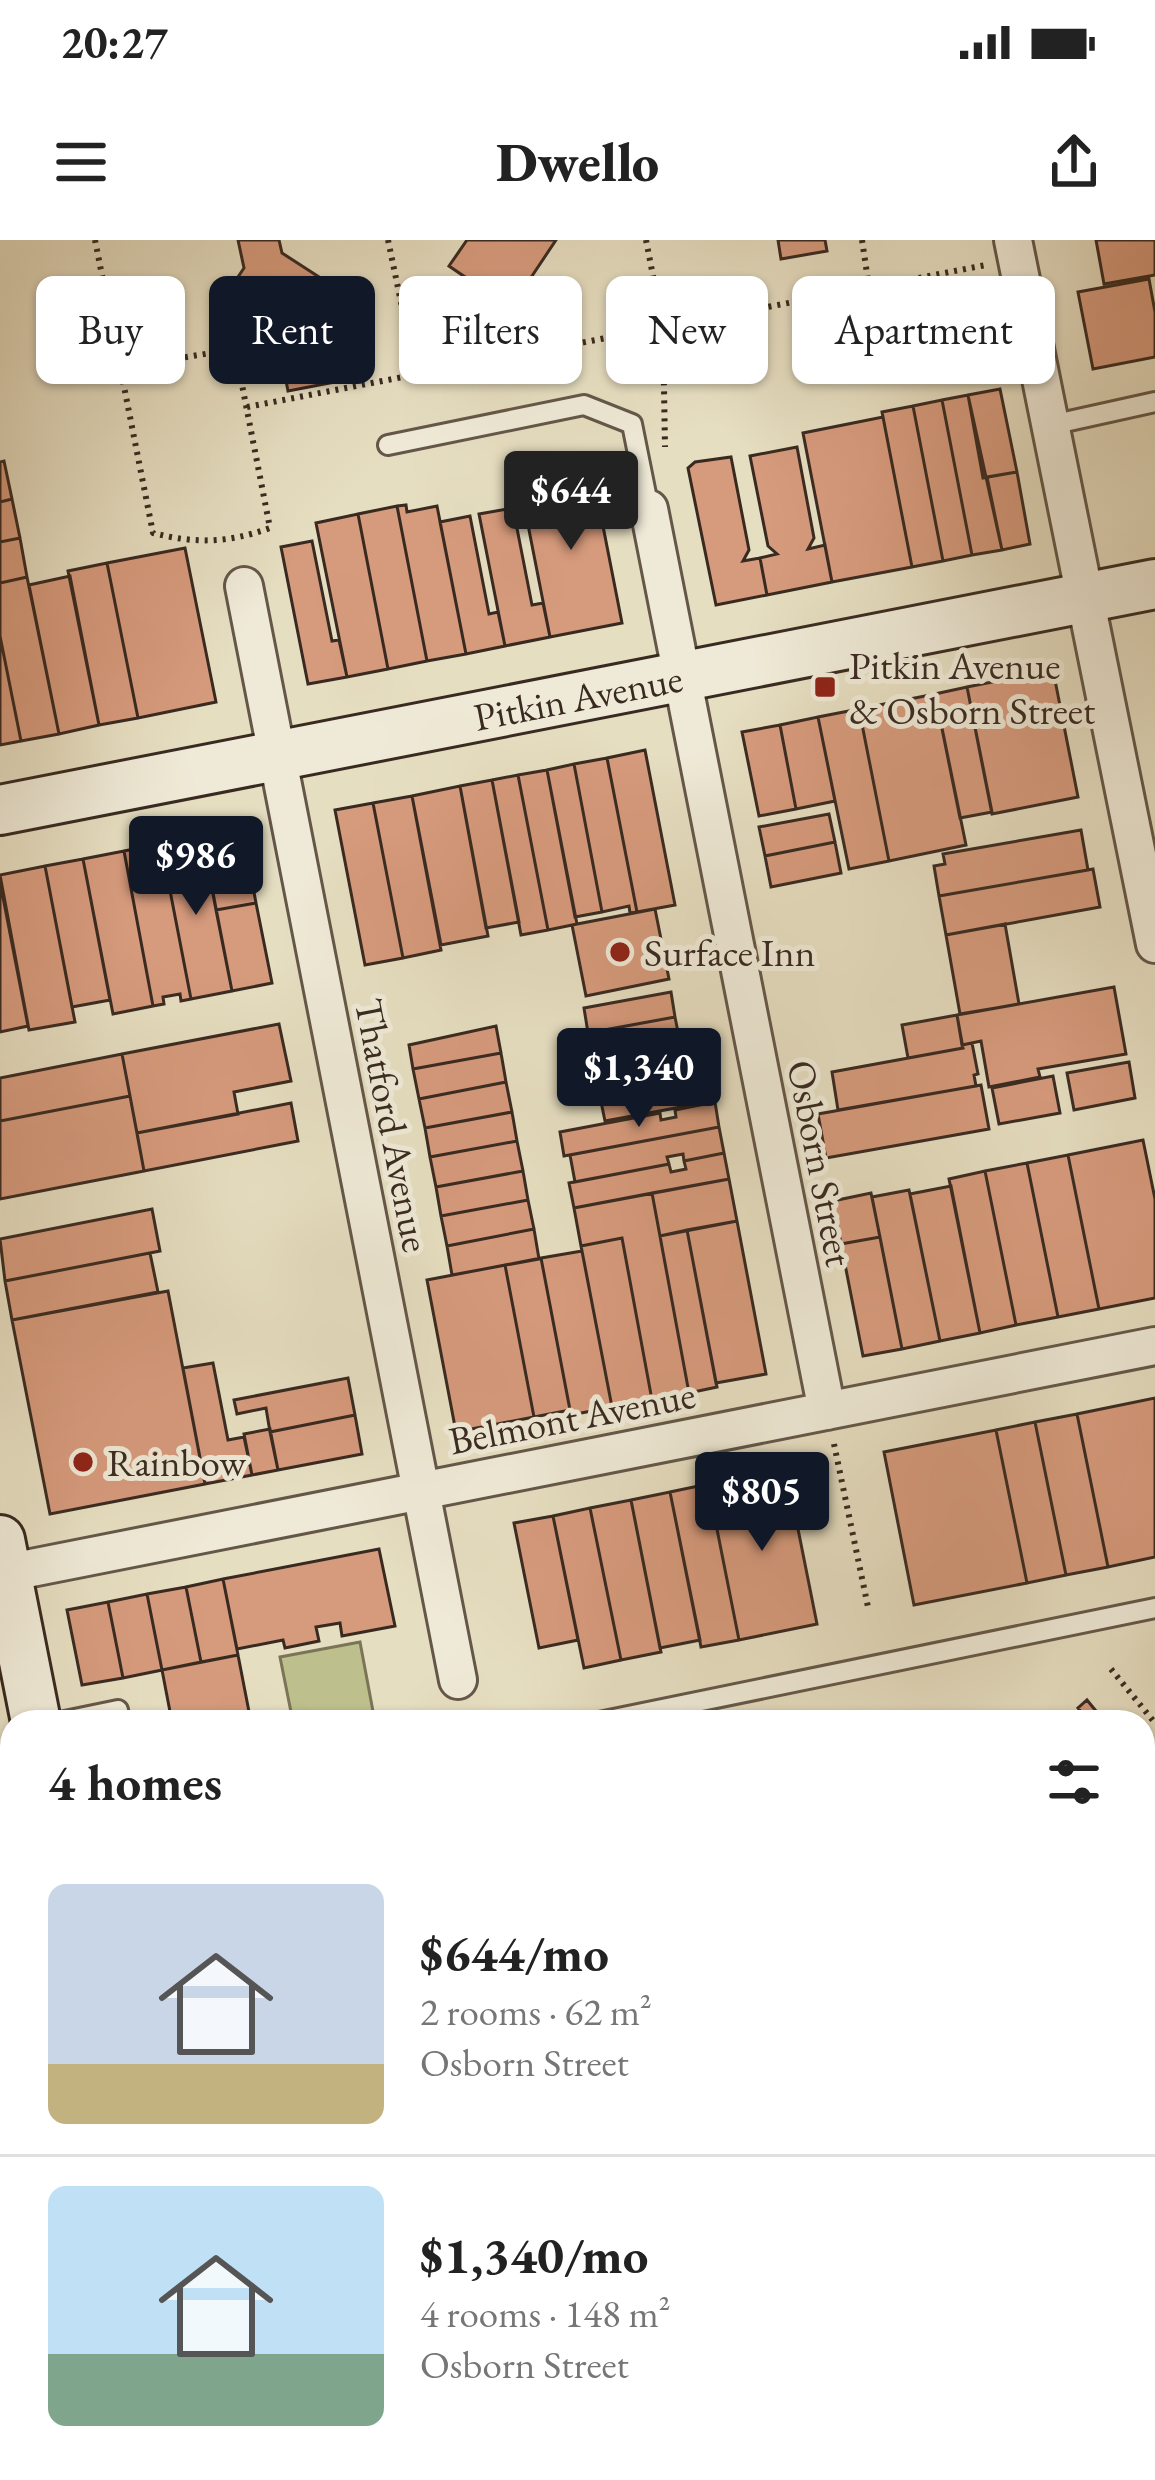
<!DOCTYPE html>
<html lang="en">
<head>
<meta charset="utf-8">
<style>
  body { margin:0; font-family:"EB Garamond",serif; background:#f6f6f6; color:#222; height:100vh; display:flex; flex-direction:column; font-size:45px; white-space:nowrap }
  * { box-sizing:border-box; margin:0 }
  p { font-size:39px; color:#767676 }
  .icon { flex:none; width:66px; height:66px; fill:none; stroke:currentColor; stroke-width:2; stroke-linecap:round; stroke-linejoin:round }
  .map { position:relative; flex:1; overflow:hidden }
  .side { position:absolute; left:0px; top:1470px; width:1155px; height:771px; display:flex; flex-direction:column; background:#fff; border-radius:36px 36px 0 0; box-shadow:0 3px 9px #0004 }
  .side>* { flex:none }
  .guide { position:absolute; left:36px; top:36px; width:1083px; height:108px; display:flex; gap:24px }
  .price { position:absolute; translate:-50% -102px; padding:0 27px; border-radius:12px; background:#111827; color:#fff; font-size:39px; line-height:78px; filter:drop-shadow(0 3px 6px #0008) }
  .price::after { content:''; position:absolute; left:50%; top:72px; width:36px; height:27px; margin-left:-18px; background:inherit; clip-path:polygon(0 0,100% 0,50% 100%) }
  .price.on { background:#222; color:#fff }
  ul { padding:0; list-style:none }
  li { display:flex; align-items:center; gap:36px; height:300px; padding:0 48px }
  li+li { border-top:3px solid #e0e0e0 }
  li span { display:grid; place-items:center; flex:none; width:336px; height:240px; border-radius:18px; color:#555 }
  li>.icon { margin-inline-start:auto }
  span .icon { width:144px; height:144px; fill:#fffc; stroke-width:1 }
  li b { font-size:51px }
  h2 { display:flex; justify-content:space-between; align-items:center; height:144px; padding:0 48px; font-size:51px }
  .tag { padding:0 42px; border-radius:18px; background:#fff; box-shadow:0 3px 9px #0004; font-size:42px; line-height:108px }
  .tag.on { background:#111827; color:#fff }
  .status { display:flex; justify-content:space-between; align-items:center; height:84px; padding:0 60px; background:#fff; direction:ltr }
  .status svg { height:33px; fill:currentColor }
  header { display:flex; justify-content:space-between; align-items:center; height:156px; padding:0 48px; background:#fff; font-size:54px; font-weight:800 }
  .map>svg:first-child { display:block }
  .park { fill:#bdbf8d; stroke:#7b7457; stroke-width:3 }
  .garden { fill:url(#garden-furrows); stroke:#7b7457; stroke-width:3 }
  .building { fill:#d69a7c; stroke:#392a21; stroke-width:3 }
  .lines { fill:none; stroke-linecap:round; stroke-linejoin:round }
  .lane-casing { stroke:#645749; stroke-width:24 }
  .street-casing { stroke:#645749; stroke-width:42 }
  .secondary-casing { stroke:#392a21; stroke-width:54 }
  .path { stroke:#392a21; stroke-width:6; stroke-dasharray:3 6; stroke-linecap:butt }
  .lane { stroke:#efead7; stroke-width:18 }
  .street { stroke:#efead7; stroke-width:36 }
  .secondary { stroke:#efead7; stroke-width:48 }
  .poi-dot { fill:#8f2418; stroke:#efead7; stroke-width:4.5 }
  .labels { text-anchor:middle; stroke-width:10; stroke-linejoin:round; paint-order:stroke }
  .poi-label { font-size:39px; fill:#392a21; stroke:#efead7; text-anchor:start }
  .street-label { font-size:39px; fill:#392a21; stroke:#efead7 }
</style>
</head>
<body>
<div class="status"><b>20:27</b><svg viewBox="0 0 49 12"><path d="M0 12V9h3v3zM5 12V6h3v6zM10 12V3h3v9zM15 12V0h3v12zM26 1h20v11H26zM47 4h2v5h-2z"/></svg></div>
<header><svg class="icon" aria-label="menu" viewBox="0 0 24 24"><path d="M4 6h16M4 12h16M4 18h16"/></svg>Dwello<svg class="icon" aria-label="share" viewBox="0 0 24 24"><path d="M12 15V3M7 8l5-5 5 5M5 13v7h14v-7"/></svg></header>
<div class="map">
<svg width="1155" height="2240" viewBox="0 0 1155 2240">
  <defs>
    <pattern id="garden-furrows" width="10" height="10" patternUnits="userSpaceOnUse" patternTransform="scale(3)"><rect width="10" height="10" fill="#bdbf8d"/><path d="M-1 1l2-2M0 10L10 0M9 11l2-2" fill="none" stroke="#a3a479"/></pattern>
  </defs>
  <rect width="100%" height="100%" fill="#e6dec1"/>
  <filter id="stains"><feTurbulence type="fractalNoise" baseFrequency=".00167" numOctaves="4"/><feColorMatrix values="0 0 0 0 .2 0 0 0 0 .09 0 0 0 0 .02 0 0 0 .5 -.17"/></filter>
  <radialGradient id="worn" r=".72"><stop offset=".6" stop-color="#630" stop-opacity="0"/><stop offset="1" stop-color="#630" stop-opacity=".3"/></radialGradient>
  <path class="park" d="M360,1402L375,1482H293L280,1417Z"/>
  <path class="garden" d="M12,1858V1978L0,1980V1861Z"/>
  <path class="building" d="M238,0H279L282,13L336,48L325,65L340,141L288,151L278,99L221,62L244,28Z
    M467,0H556L522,51L532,103L480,113L465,37L449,26Z
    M778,0H825L827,11L781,19Z
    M1096,0H1155V35L1104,44Z
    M1149,39L1155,72V117L1093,129L1078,52Z
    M1000,149L1017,232L983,238L968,155Z
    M968,155L1002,310L972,315L942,160Z
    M942,160L972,315L943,321L913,166Z
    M913,166L943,321L912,327L882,172Z
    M883,177L912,327L832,342L803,193Z
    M797,207L814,298L808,309L825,305L832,342L767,355L760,318L777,314L768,306L750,216Z
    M731,217L749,310L743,321L760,318L767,355L716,365L688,228L695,222Z
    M4,221L12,259L0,262V222Z
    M592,230L622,383L550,397L520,244Z
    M1017,232L1030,304L1002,310L987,237Z
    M12,259L20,298L0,302V262Z
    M406,265L407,272L437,266L466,414L427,421L397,266Z
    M397,266L427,421L388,429L358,274Z
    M513,268L532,365L543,363L550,397L505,406L479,274Z
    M358,274L388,429L347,437L316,283Z
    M470,276L489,374L498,372L505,406L466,414L440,282Z
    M20,298L27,337L0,343V302Z
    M312,301L332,401L339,400L347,437L308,444L281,307Z
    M185,308L216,462L138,478L107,323Z
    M107,323L138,478L99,485L68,331Z
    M70,336L99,485L59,494L29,345Z
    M27,337L59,494L21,501L0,396V343Z
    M0,396L21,501L0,505Z
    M1053,430L1078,557L992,574L967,447Z
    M967,447L992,572L960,578L935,454Z
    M935,454L966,605L889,621L859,469Z
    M859,469L889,621L849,629L818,477Z
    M818,477L835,561L796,569L780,485Z
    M780,485L796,569L759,576L742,492Z
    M645,510L675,665L637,672L607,518Z
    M607,518L637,672L630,673L629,666L602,672L574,524Z
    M574,524L602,672L575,677L547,530Z
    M547,530L577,684L548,690L518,535Z
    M518,535L548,690L521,695L492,540Z
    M492,540L519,682L486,688L460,546Z
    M460,546L488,696L441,705L412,556Z
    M412,556L441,710L403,718L373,563Z
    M373,563L403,718L365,725L335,570Z
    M829,574L835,602L765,616L759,587Z
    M242,589L256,663L216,670L202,596Z
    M1081,590L1088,630L939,656L934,626L945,624L943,614Z
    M202,596L232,751L191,759L161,604Z
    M835,602L841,633L771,647L765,616Z
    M161,604L191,759L181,761L180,754L163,757L164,764L153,766L124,611Z
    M124,611L153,766L113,774L83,619Z
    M83,619L110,760L72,767L45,626Z
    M45,626L75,782L29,790L0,635Z
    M1093,629L1100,667L946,695L939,656Z
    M0,642L28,786L0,792Z
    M256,663L272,743L232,751L216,670Z
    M655,669L669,739L586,756L572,685Z
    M1005,684L1019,764L960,774L946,695Z
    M1114,747L1126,814L1038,829L1040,837L989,847L981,801L962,805L957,775Z
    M671,752L675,777L588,793L584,768Z
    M957,775L963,808L908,818L902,785Z
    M675,777L681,807L594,823L588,793Z
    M279,784L291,841L234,852L238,874L137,893L122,814Z
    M496,786L501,813L413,829L409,805Z
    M972,803L978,834L974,835L976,846L838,870L832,832L963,808L962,805Z
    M681,807L686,836L599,852L594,823Z
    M501,813L506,842L419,859L413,829Z
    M122,814L130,856L0,881V838Z
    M1129,822L1135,858L1074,870L1067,833Z
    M686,836L692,865L605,881L599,852Z
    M1053,836L1060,873L999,884L992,848Z
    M506,842L512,872L425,888L419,859Z
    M981,845L989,889L826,918L818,874Z
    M130,856L144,931L0,959V881Z
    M715,862L719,887L564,916L560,892L660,873L661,880L676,877L675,870Z
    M291,863L298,901L144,931L137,893Z
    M512,872L517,901L430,917L425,888Z
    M719,887L724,913L684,921L683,914L667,917L669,924L575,942L570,915Z
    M1143,900L1155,959V1058L1099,1069L1068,915Z
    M517,901L523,931L436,947L430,917Z
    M724,913L729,939L574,968L569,943L669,924L671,932L686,929L684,921Z
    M1068,915L1099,1069L1058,1077L1027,923Z
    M1027,923L1058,1077L1016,1085L985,931Z
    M523,931L528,960L441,976L436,947Z
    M985,931L1016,1085L980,1093L949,939Z
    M729,939L737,981L660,996L652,953Z
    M951,946L980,1093L940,1101L910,954Z
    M909,950L940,1101L902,1109L872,957Z
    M652,953L689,1153L652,1160L622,998L581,1006L574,968Z
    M871,953L880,997L841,1004L833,961Z
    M528,960L534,989L447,1006L441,976Z
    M152,969L160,1011L5,1041L0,999Z
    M737,981L766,1134L716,1143L687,990Z
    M534,989L539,1019L452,1035L447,1006Z
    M687,990L717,1147L689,1153L660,996Z
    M880,997L902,1109L863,1116L841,1004Z
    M622,998L652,1160L612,1167L581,1006Z
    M582,1011L612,1167L571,1175L541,1018Z
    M150,1013L158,1052L12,1080L5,1041Z
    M541,1018L570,1170L534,1177L505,1025Z
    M505,1025L534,1177L456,1192L427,1040Z
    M168,1051L205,1244L50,1274L12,1080Z
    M213,1123L228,1200L244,1197L252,1235L205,1244L183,1128Z
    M348,1138L355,1175L270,1192L266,1168L237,1174L234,1160Z
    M1155,1158V1317L1108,1327L1077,1174Z
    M1077,1174L1108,1327L1066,1335L1035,1182Z
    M355,1175L362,1214L278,1230L270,1192Z
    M1035,1182L1066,1335L1027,1343L996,1190Z
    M270,1189L278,1230L252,1235L244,1194Z
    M996,1190L1027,1343L914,1365L884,1212Z
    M786,1229L817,1384L739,1400L708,1244Z
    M708,1244L739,1400L701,1407L670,1252Z
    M670,1252L700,1400L660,1408L631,1260Z
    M631,1260L661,1412L621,1420L590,1268Z
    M590,1268L621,1420L584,1428L553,1276Z
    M553,1276L578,1400L539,1408L514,1283Z
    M379,1309L395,1386L342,1396L340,1383L316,1387L319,1401L285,1408L283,1400L237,1409L223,1339Z
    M223,1339L238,1415L201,1422L186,1347Z
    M186,1347L201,1422L162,1430L147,1354Z
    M147,1354L162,1430L123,1438L108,1362Z
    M108,1362L123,1438L82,1445L67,1370Z
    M238,1415L251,1482H172L162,1430Z
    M1087,1460L1105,1482H1082L1086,1478L1078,1468Z
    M0,1620L11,1678L0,1681Z
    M11,1678L12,1752L0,1754V1681Z
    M12,1785V1816L0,1818V1787Z
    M12,1816V1858L6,1859L5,1852L0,1853V1818Z
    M12,1978V2022L0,2024V1980Z
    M1155,2081V2134L1143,2136V2084Z
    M37,2229H112L114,2240H39Z
    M302,2229H426L419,2240H295Z
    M569,2229H687L704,2240H577L579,2236Z"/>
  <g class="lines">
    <g class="lane-casing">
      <path id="lane" d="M1051,185L1155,162
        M388,205L584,165L632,184L649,269
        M60,1482L118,1470L120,1482
        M599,1482L1155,1368"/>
    </g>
    <g class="street-casing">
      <path id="street" d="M1013,0L1155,704
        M649,269L827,1171
        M244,346L458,1440
        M6,1333L1155,1106
        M1030,2229L1032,2240"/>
    </g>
    <g class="secondary-casing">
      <path id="secondary" d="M0,570L1155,344
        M0,1300L36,1482
        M1143,1873L1155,1870
        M0,2087L12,2085
        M182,2229L184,2240"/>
    </g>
    <path class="path" d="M95,0L153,293C196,304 228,303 270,288L235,109L120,128
      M388,0L416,134
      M646,0L663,87L665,207
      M862,0L869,47
      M247,167L986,25
      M834,1204L868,1367
      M1111,1429L1155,1483
      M1143,1625L1155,1623
      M452,2229L454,2240
      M787,2240L794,2229"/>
    <use href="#lane" class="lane"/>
    <use href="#street" class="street"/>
    <use href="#secondary" class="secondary"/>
  </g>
  <g class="poi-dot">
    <rect x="813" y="435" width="24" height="24" rx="6"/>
    <circle cx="620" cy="712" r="12"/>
    <circle cx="83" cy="1222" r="12"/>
  </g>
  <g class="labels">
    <g class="poi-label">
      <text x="849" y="439">Pitkin Avenue<tspan x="849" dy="45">&amp; Osborn Street</tspan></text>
      <text x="644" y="726">Surface Inn</text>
      <text x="107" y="1236">Rainbow</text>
    </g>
    <g class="street-label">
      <text transform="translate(578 457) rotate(-11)" y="14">Pitkin Avenue</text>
      <text transform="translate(393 885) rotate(79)" y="14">Thatford Avenue</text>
      <text transform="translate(821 923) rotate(79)" y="14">Osborn Street</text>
      <text transform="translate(572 1177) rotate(-11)" y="14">Belmont Avenue</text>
    </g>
  </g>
  <rect width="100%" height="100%" filter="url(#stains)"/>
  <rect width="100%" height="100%" fill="url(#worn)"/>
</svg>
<b class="price on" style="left:571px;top:313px">$644</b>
<b class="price" style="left:196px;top:678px">$986</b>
<b class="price" style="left:639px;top:890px">$1,340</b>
<b class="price" style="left:762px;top:1314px">$805</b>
<div class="guide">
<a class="tag">Buy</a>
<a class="tag on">Rent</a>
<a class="tag">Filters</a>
<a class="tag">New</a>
<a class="tag">Apartment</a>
</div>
<section class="side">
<h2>4 homes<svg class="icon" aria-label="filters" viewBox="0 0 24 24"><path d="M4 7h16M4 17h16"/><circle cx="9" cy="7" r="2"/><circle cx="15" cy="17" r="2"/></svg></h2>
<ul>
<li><span style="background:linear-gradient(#c9d6e8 75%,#c2b280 0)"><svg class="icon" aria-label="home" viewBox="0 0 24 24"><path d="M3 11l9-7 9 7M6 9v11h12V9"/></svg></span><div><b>$644/mo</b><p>2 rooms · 62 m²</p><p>Osborn Street</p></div></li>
<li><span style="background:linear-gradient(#bfe0f5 70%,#7fa58c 0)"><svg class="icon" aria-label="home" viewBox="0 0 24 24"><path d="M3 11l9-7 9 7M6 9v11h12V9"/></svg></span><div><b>$1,340/mo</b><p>4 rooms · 148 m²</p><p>Osborn Street</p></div></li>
</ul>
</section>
</div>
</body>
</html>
